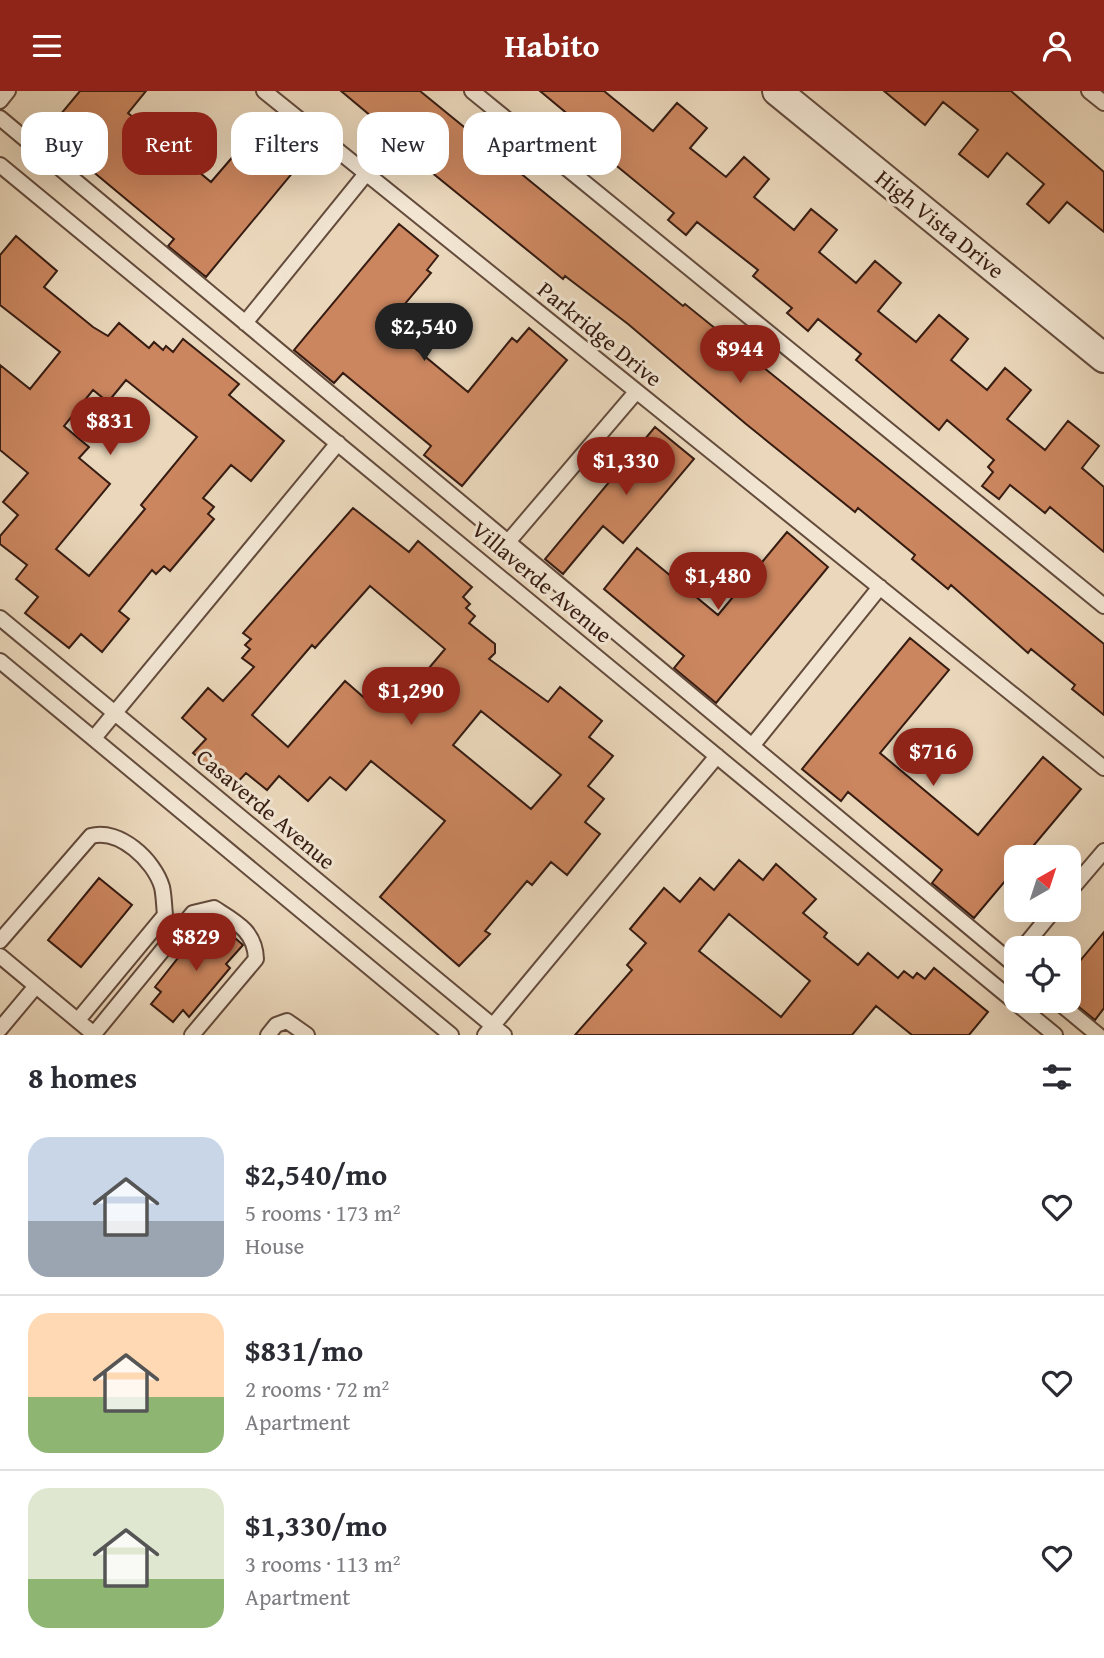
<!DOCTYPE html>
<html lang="en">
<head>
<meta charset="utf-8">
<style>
  body { margin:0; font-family:"Gentium Book Plus",serif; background:#f2f2f3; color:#2b2b33; height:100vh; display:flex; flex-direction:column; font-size:26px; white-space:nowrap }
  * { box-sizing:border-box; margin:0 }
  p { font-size:23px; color:#7c7c81 }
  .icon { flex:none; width:38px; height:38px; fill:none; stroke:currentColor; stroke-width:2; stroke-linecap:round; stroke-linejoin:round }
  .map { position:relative; height:944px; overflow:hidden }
  .sheet { display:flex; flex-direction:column; background:#fff; flex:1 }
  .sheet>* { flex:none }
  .top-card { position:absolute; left:21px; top:21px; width:700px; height:63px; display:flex; gap:14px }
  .needle { width:46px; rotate:39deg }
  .tools { position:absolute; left:1004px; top:754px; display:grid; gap:14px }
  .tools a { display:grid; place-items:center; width:77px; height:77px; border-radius:14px; background:#fff; box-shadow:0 7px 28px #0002; font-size:35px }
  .price { position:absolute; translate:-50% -60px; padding:0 16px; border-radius:24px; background:#8f2418; color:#fff; font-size:23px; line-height:46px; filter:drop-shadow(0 2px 4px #0008) }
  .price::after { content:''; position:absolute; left:50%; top:42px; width:21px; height:16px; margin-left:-10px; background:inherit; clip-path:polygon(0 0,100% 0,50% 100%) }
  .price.selected { background:#222; color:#fff }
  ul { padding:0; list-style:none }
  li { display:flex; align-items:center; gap:21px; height:175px; padding:0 28px }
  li+li { border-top:2px solid #e1e1e2 }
  li span { display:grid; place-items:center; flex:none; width:196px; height:140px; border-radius:21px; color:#555 }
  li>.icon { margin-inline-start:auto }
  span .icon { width:84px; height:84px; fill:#fffc; stroke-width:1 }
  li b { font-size:30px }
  h2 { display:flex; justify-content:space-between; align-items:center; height:84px; padding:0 28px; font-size:30px }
  .tag { padding:0 24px; border-radius:21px; background:#fff; box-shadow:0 7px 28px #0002; font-size:24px; line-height:63px }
  .tag.selected { background:#8f2418; color:#fff }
  header { display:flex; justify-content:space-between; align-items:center; height:91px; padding:0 28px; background:#8f2418; color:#fff; font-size:32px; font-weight:700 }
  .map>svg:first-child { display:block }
  .building { fill:#cb865f; stroke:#371c12; stroke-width:2; fill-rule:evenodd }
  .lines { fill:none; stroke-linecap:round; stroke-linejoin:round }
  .lane-casing { stroke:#644b3c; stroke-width:18 }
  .street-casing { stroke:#644b3c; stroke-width:32 }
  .lane { stroke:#f2e6d3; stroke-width:14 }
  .street { stroke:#f2e6d3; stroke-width:28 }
  .labels { text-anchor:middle; stroke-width:6; stroke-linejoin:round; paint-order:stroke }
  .street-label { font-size:23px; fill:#371c12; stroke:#f2e6d3 }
</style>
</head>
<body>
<header><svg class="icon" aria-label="menu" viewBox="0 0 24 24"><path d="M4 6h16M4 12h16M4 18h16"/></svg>Habito<svg class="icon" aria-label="person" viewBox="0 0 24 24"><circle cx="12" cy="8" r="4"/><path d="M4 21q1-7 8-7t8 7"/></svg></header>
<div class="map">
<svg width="1104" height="944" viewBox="0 0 1104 944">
  <rect width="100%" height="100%" fill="#ebd8bc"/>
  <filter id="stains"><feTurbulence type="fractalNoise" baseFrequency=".00286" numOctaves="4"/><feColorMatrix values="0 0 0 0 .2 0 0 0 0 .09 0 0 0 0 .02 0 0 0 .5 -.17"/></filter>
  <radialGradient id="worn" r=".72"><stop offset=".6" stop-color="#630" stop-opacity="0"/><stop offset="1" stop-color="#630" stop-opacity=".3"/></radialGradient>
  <path class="building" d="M80,0H146L128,22L211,91L254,41L258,45L271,30L309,62L206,186L168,155L174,148L85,74L80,81L40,48Z
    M341,0H420L683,215L685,213L914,398L1104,553V624L1072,598L1075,594L1031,558L1028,562L951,494L948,498L912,468L915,464L858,417L855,421L746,333L628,233L565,185L563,188L393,50L396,46Z
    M540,0H604L653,40L677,12L707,37L690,57L726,86L744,66L769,88L754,106L794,139L811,118L837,139L819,161L856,192L875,170L901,192L878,220L916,251L939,224L968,248L951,269L987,299L1005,277L1031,299L1007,328L1045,359L1068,330L1099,355L1082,377L1104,396V461L1050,416L1045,422L1010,394L999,408L982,395L993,381L988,376L994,369L947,329L939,339L856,269L861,263L818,228L808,240L787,222L792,217L753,185L758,179L697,131L686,144L668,129L674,122L595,57L600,50Z
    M884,0H1011L1104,81V141L1067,111L1049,132L1027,113L1044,93L1007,62L988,86L959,63L978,39L943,11L925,34Z
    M399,133L438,165L427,179L431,182L387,234L468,301L512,247L517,251L529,237L567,269L462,395L424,364L431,355L343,282L334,292L294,259Z
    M16,145L57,180L44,196L93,236L108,245L119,232L149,257L154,251L163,259L166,255L173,261L183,248L239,293L229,304L284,350L251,390L231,374L203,407L214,416L208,423L214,428L170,480L164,475L156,483L152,479L119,520L129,528L102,561L81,543L69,557L25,522L38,506L16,488L27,474L0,453V445L18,424L3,411L28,382L0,359V274L30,298L60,261L0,214V164ZM126,289L197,346L141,414L145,418L89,485L56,458L110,393L79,367L89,356L64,335L93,299L108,311Z
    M655,336L694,368L623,452L603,435L563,483L545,468Z
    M353,417L409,461L418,450L472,496L463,506L470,513L466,517L475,525L469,532L495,553V562L489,568L548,611L560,596L602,630L589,646L613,665L588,695L604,708L585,731L600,743L567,784L551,771L532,794L527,790L485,840L490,843L459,875L380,806L445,730L371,670L346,699L330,686L308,710L279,685L267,699L246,682L232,697L193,662L206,648L182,627L208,597L223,610L254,576L242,567L250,558L245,554L251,548L243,542ZM370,495L445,558L398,614L386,605L376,617L345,590L288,656L252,624L312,554L315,557ZM481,620L561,684L531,718L453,654Z
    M787,441L828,476L716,612L674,577L684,565L604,498L637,457L718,524Z
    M910,547L949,579L880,662L978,744L1043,666L1081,698L1024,766H1017V776L974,827L932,792L942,779L848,701L841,710L802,678Z
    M739,769L763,789L776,773L816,808L803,822L827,842L824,846L858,874L868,862L898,887L904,880L913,887L917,882L925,888L934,877L988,921L969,944H912L876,915L852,944H575L632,879L627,874L646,852L630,838L664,797L680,811L700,787L714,799ZM729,823L810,890L781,926L699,860Z
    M99,787L132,814L81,876L48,849Z
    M217,831L243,854L226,873L230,877L189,926L183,919L173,931L151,913L161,901L155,896L178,867Z
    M1104,841V917L1095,929L1069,908V883Z"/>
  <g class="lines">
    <g class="lane-casing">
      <path id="lane" d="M264,0L1104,677
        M472,0L1104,515
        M1089,0L1104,12
        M0,10L8,0
        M0,27L1017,876
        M0,74L1055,944
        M245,232L365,84
        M508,451L636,301
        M0,527L504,944
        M0,570L451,944
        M94,647L338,352
        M752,655L880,496
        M1069,801L1104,760
        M0,850L91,745C119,737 154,769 162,796C164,805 164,815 165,824L78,929
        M1022,858L1054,819
        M0,865L95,944
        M1057,910L1098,944
        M0,938L36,895
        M94,943L193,822L214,817C236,831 255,840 256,868L192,944
        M268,944L276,934L287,930L307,944
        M485,944L717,665"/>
    </g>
    <g class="street-casing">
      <path id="street" d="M777,0L1104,267"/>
    </g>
    <use href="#lane" class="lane"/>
    <use href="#street" class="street"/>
  </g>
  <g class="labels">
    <g class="street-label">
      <text transform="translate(940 133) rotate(39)" y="8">High Vista Drive</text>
      <text transform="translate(600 243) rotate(39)" y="8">Parkridge Drive</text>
      <text transform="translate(542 491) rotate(40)" y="8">Villaverde Avenue</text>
      <text transform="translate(266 718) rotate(40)" y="8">Casaverde Avenue</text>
    </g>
  </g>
  <rect width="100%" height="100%" filter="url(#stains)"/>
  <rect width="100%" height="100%" fill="url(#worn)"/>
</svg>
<div class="tools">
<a><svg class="needle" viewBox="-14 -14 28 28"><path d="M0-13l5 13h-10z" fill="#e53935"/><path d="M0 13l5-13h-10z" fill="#7c7c81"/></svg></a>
<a><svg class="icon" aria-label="locate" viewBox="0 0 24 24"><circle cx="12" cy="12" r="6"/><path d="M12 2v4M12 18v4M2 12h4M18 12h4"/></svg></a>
</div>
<b class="price selected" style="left:424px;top:272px">$2,540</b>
<b class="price" style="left:740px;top:294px">$944</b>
<b class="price" style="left:110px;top:366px">$831</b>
<b class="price" style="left:626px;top:406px">$1,330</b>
<b class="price" style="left:718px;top:521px">$1,480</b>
<b class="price" style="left:411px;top:636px">$1,290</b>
<b class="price" style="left:933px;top:697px">$716</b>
<b class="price" style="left:196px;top:882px">$829</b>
<div class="top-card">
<a class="tag">Buy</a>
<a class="tag selected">Rent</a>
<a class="tag">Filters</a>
<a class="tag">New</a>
<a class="tag">Apartment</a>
</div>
</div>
<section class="sheet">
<h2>8 homes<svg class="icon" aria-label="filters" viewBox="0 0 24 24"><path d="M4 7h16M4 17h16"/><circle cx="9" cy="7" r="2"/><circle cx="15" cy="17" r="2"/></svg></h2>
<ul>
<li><span style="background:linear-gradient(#c9d6e8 60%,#9aa5b1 0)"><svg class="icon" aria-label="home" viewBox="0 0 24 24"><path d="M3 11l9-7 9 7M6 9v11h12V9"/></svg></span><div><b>$2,540/mo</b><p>5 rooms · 173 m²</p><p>House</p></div><svg class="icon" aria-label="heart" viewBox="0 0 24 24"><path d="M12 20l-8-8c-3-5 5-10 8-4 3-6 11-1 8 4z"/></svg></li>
<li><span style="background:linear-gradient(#ffd9b3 60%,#8fb573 0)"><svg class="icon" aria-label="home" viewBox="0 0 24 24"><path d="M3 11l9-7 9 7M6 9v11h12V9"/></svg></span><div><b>$831/mo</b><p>2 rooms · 72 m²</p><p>Apartment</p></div><svg class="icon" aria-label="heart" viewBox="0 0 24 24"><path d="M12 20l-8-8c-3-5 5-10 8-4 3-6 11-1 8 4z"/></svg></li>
<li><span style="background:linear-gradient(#dfe7d0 65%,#8fb573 0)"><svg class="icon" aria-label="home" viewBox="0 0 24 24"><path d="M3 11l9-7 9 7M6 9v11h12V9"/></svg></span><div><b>$1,330/mo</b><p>3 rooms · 113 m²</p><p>Apartment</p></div><svg class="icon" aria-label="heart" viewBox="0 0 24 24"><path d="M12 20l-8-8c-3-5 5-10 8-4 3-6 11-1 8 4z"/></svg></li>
</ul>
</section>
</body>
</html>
